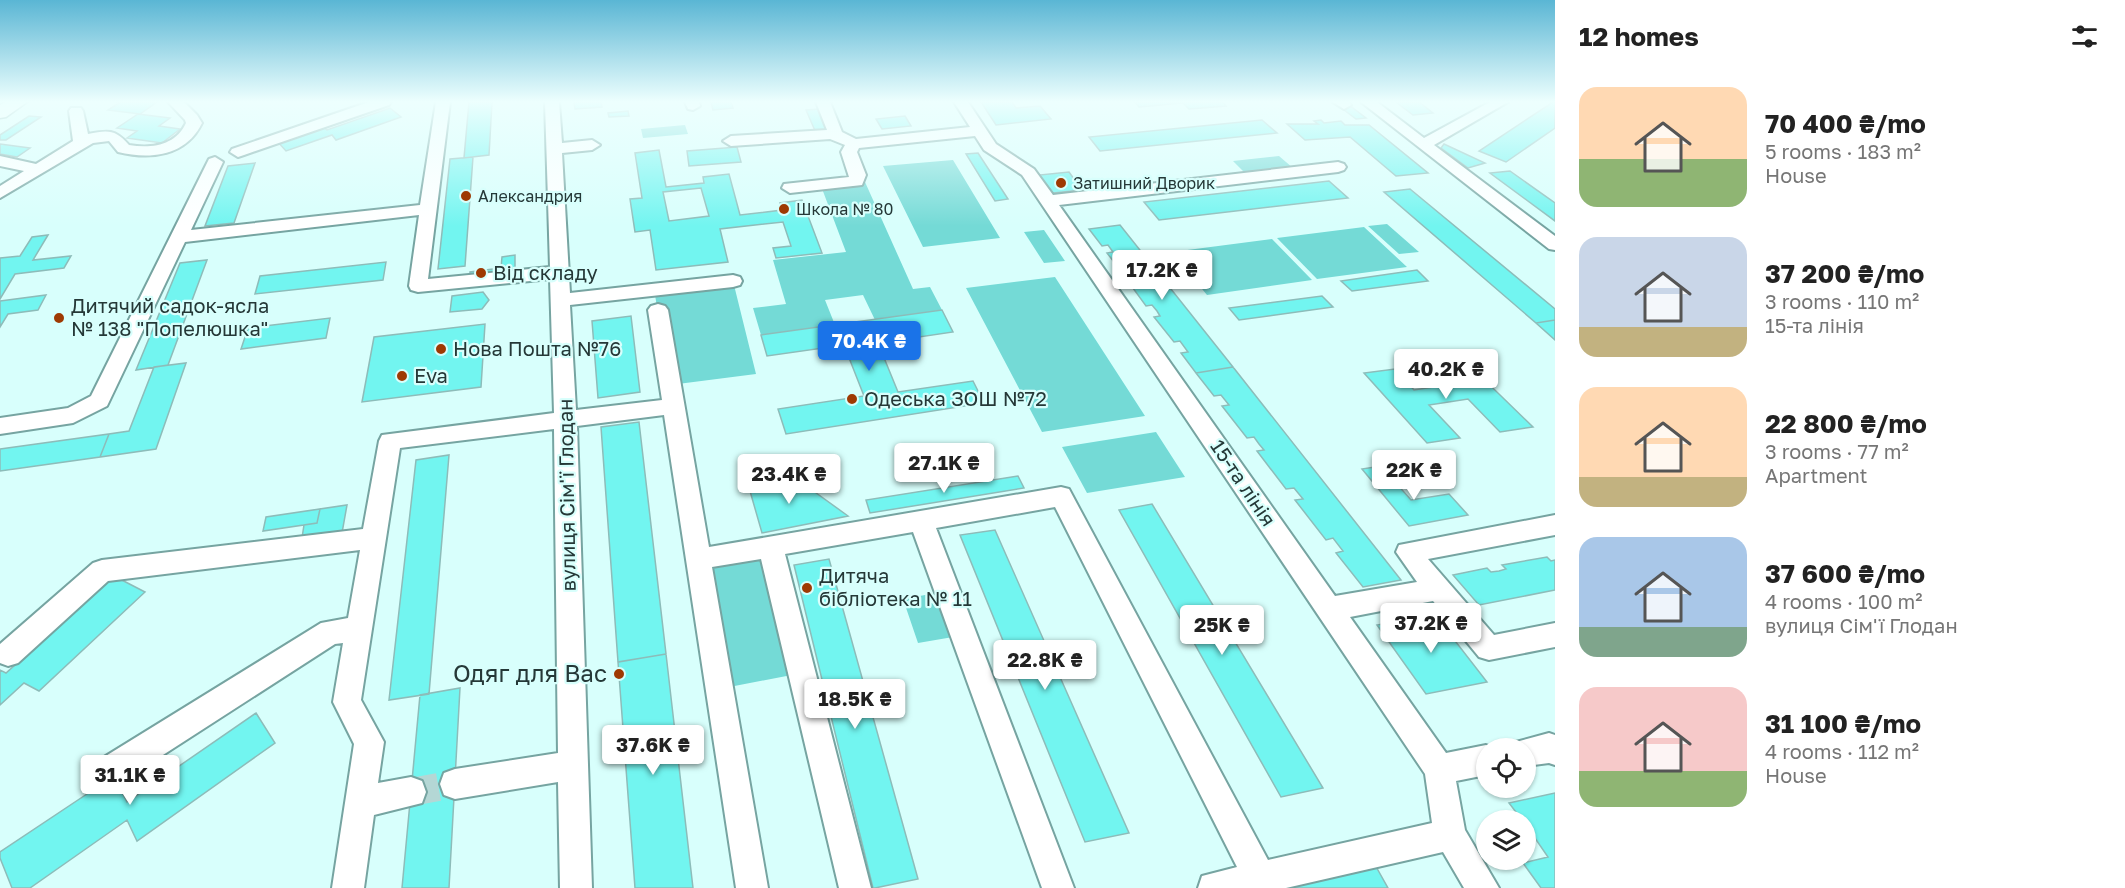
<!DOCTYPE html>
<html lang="en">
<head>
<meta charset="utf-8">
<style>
  body { margin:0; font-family:"Golos Text",sans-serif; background:#f2f2f2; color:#222; height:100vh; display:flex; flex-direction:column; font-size:22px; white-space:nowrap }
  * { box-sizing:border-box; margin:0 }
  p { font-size:20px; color:#767676 }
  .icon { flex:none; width:33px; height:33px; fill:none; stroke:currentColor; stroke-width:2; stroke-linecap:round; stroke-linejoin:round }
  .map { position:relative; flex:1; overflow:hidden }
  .panel { display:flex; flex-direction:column; background:#fff; width:570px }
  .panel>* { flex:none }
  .buttons { position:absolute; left:1476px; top:738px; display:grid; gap:12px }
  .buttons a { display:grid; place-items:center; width:60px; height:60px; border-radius:50%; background:#fff; box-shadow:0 2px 4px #0004; font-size:30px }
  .price { position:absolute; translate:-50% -51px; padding:0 14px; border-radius:6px; background:#fff; color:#222; font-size:20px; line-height:39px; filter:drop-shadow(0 2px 3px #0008) }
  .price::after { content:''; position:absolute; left:50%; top:36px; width:18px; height:14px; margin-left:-9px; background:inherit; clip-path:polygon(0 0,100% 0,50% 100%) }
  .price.active { background:#1a73e8; color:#fff }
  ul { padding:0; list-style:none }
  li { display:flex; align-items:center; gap:18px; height:150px; padding:0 24px }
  li span { display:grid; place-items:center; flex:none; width:168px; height:120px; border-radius:18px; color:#555 }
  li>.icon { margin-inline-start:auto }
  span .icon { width:72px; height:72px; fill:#fffc; stroke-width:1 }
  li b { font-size:26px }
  h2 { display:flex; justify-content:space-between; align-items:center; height:72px; padding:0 24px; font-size:26px }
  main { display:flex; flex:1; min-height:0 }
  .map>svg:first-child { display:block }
  .green { fill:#74dad6 }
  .building { fill:#72f5f0; stroke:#8dbcb9; stroke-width:1.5; fill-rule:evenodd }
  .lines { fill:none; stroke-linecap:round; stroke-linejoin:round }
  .minor-tunnel { stroke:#b4d7d5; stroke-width:28; stroke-dasharray:28 14; stroke-linecap:butt }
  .minor-casing { stroke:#76a4a1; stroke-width:4 }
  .major-casing { stroke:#76a4a1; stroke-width:3 }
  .minor { fill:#fff; fill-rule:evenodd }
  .major { fill:#fff; fill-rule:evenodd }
  .poi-dot { fill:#9e3a03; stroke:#d8fffc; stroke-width:2 }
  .labels { text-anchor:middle; stroke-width:4.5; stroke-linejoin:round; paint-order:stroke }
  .far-poi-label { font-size:16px; fill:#253837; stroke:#d8fffc; text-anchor:start }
  .poi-label { font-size:20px; fill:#253837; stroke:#d8fffc; text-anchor:start }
  .street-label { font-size:20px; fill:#253837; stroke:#d8fffc }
  .near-poi-label { font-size:24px; fill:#253837; stroke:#d8fffc; text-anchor:end }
</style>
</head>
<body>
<main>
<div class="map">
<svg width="1555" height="888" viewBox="0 0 1555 888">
  <rect width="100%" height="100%" fill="#d8fffc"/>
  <path class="green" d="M685,125L688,134L643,138L641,129Z
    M1279,156L1293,168L1246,174L1233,161Z
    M953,160L1000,238L923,247L883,166Z
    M865,182L913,289L930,287L942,310L875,320L863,295L825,300L835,325L761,335L753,308L786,304L773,260L846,252L821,186Z
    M1387,224L1419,252L1399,254L1368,226Z
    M1364,227L1407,267L1317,279L1277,238Z
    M1044,230L1065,261L1044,263L1024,232Z
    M1272,239L1312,280L1207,295L1172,252Z
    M1055,277L1145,416L1042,432L966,288Z
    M733,281L756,374L670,385L654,289Z
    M1156,432L1185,477L1087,493L1062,447Z
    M770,546L802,673L719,689L698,559Z
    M936,593L953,637L918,643L903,599Z"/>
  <path class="building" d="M116,102H157L140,114L108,110L119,103Z
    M469,102H492L489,155L464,158Z
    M574,102H601L602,107L575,109Z
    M711,102H731L733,108L713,110Z
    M981,102H1012L1016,108L1040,106L1051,119L996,125Z
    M1135,102H1182L1183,103L1139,107Z
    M1182,102H1223L1226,106L1189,109Z
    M1396,102H1419L1433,113L1413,115Z
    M1553,102H1555V128L1506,162L1479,151Z
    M1349,105L1366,118L1356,119L1339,106Z
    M390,108L401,117L336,140L332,135L286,151L277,141L322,126L327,130Z
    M820,109L831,132L816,133L806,110Z
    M628,111L629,116L609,117L608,113Z
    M138,114L170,118L159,126L180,129L162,143L127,138L137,131L117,128Z
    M29,116L41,117L6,140H0V135Z
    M905,116L911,126L882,129L876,119Z
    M1262,120L1277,133L1100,151L1089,137Z
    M1321,120L1324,123L1341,121L1345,125H1369L1428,173L1396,176L1350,137L1305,140L1287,124H1318L1314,121Z
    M0,144L30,148L17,157L0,154Z
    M1444,144L1485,163L1468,168L1441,148Z
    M737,147L741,162L689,166L687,151Z
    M659,150L666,187L704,183L703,177L729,174L740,215L782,210L780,203L802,200L822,253L776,258L773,248L791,246L783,222L720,229L728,262L656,270L650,230L635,232L630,199L642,198L635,153ZM701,188L709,216L669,221L663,192Z
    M978,153L1008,199L995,201L966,154Z
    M473,157L465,266L438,269L450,159Z
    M255,163L234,223L205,226L228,166Z
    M1510,171L1555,203V221L1490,173Z
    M1069,172L1082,190L1053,193L1039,175Z
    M1329,181L1348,198L1159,220L1144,202Z
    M1410,189L1555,309V320L1536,323L1384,192Z
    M1120,225L1233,367L1196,373L1181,353L1188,352L1180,341L1174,342L1154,317L1160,316L1157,311L1152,305L1146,306L1130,284L1136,283L1130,274L1124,275L1107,253L1113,252L1108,245L1102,246L1089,229Z
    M48,235L33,260L71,256L64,268L15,274L0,299V258L20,256L32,237Z
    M515,255V272L470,277V272L501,268L502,257Z
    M207,260L168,365L136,370L180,263Z
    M386,262L383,280L255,294L260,276Z
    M1417,270L1428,281L1352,291L1341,281Z
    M483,292L489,300L482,309L450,312L452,296Z
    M46,295L38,310L8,314L0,327V301Z
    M1322,296L1333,307L1239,320L1229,308Z
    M942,310L953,332L878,343L898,392L973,381L984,403L786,434L778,409L864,396L844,345L767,356L761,335Z
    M631,316L640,392L598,398L592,321Z
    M330,318L326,338L241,349L248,328Z
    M1555,320V340L1536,323Z
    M485,324L481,387L362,402L374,337Z
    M1463,359L1533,427L1500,432L1468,399L1429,405L1460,438L1427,443L1364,373L1395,369L1414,390L1453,384L1432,363Z
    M186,363L156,449L100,457L109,434L129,431L154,367Z
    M1233,367L1401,580L1363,587L1336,553L1343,551L1333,538L1326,540L1295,500L1303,499L1294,488L1286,489L1257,451L1264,450L1259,444L1254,437L1247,438L1222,406L1229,405L1221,395L1214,396L1196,373Z
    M639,422L666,654L618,662L601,427Z
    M109,434L100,457L0,471V449Z
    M449,455L429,694L389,700L416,460Z
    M1381,466L1411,500L1449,494L1468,515L1409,526L1362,469Z
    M1018,476L1024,488L870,513L866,500Z
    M794,477L848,516L762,533L748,484Z
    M1152,504L1323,788L1281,797L1119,510Z
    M347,505L342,533L302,538L304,525L317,523L320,509Z
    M320,509L317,523L263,531L266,517Z
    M995,530L1129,833L1085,842L960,535Z
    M1547,557L1551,561L1555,560V590L1479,605L1453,575L1487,568L1491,572L1499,571L1506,569L1502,565Z
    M829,559L918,879L875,888H873L794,565Z
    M114,576L145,592L39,691L24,683L0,705V670L6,673Z
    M1435,615L1487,682L1426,694L1377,625Z
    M666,654L693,888H635L618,662Z
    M460,688L449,888H402L420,695Z
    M256,713L275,743L137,841L127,820L30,888H12L0,858V852L114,776L127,802Z
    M1555,793V888H1541L1523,863L1548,857L1526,825V820H1522L1509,803Z
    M1374,863L1388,888H1257Z"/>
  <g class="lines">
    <path class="minor-tunnel" d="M411,792L455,784"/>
    <g class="minor-casing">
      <path id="minor" d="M168,102H184L197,115L202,123C186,156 151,160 118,152L109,141L93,143L0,198V186L24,171L0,166V156L36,164L73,141L69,111L71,108H81L83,111L88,134C108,130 115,129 129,145C152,149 176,145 186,123L185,120Z
        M369,102H391L389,105L244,155L238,157L230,152L232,149Z
        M436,102H450L428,279L550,267L545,102H559L562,143L592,140L600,145L592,150L562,153L570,293L733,275L740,277L742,281L740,285L733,287L570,305L576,410L662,400L648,310L651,306L658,304L665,306L668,310L709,547L1061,487L1069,489L1268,860L1432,823L1425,774L1022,175L984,150L975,136L859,148L857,152L866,175L862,185L790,193L782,188L784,184L849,177L841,152L845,145L830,139L731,146L723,141L731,136L827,130L816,102H830L842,132L856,139L970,127L954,102H968L996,144L1034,169L1053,195L1338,162L1344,164L1346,167L1344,170L1338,172L1059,205L1335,596L1417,582L1396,552L1399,545L1555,515V535L1428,559L1494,635L1555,623V647L1489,660L1479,657L1433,601L1350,617L1446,753L1486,745L1494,748H1486V775L1456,781L1465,830L1499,888H1464L1443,852L1286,888H1198L1202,876L1237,867L1055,507L936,528L1074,888H1042L913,532L785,554L871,888H839L761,559L712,567L768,888H736L664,415L577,426L592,888H560L558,782L455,799L444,795L440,784L444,773L455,769L558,753L554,429L400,448L361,700L384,742L378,783L411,777L422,781L426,792L422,803L374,815L364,888H332L354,744L333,702L343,643L335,644L118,784L107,788L96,784L92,773L96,762L321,623L348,618L360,550L108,581L18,663L8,666L0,663V644L93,563L102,560L363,529L379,441L382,435L554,413L550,279L418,292L411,290L409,286L419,215L185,242L107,406L73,423L0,434V418L68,408L91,396L209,159L215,157L223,162L191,230L420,205Z
        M685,102H699L700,106L693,110L688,109Z
        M1333,102H1349L1351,105L1344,109Z
        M1361,102H1377L1424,138L1490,102H1508L1434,145L1555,236V250L1549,249Z
        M1549,733L1555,735V765L1549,763L1526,766V748H1513L1516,742Z"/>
    </g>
    <g class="major-casing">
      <path id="major" d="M5,102H27L6,117L0,118V105Z"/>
    </g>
    <use href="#minor" class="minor"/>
    <use href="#major" class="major"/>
  </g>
  <linearGradient id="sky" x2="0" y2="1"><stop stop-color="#5ab6d4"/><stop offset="0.45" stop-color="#edfffe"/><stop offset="1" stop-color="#edfffe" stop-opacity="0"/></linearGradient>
  <rect width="1555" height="226" fill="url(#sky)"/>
  <g class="poi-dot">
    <circle cx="1061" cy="183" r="6"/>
    <circle cx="466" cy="196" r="6"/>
    <circle cx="784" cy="209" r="6"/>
    <circle cx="481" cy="273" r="6"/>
    <circle cx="59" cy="318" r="6"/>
    <circle cx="441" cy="349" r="6"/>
    <circle cx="402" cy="376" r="6"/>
    <circle cx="852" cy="399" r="6"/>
    <circle cx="807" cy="588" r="6"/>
    <circle cx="619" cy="674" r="6"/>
  </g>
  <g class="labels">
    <g class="far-poi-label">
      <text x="1073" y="189">Затишний Дворик</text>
      <text x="478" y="202">Александрия</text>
      <text x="796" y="215">Школа № 80</text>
    </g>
    <g class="poi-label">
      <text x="493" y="280">Від складу</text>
      <text x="71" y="313">Дитячий садок-ясла<tspan x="71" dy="23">№ 138 "Попелюшка"</tspan></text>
      <text x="453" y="356">Нова Пошта №76</text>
      <text x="414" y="383">Eva</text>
      <text x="864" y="406">Одеська ЗОШ №72</text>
      <text x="819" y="583">Дитяча<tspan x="819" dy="23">бібліотека № 11</tspan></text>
    </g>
    <g class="street-label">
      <text transform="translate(1243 483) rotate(56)" y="7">15-та лінія</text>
      <text transform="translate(567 495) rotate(-91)" y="7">вулиця Сім'ї Глодан</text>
    </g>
    <g class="near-poi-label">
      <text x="607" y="682">Одяг для Вас</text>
    </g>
  </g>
</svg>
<div class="buttons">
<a><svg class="icon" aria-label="locate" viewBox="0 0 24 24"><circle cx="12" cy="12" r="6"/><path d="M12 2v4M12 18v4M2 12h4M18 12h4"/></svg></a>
<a><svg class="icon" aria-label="layers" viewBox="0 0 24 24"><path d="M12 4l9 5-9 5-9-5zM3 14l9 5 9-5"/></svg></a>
</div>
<b class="price" style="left:1162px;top:301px">17.2K ₴</b>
<b class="price active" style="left:869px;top:372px">70.4K ₴</b>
<b class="price" style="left:1446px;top:400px">40.2K ₴</b>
<b class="price" style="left:944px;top:494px">27.1K ₴</b>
<b class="price" style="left:1414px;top:501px">22K ₴</b>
<b class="price" style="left:789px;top:505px">23.4K ₴</b>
<b class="price" style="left:1431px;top:654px">37.2K ₴</b>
<b class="price" style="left:1222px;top:656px">25K ₴</b>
<b class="price" style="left:1045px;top:691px">22.8K ₴</b>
<b class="price" style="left:855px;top:730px">18.5K ₴</b>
<b class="price" style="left:653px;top:776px">37.6K ₴</b>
<b class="price" style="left:130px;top:806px">31.1K ₴</b>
</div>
<section class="panel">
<h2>12 homes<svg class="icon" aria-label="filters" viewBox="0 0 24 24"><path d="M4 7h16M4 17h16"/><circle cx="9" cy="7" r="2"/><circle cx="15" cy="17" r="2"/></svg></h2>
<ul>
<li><span style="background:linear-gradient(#ffd9b3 60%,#8fb573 0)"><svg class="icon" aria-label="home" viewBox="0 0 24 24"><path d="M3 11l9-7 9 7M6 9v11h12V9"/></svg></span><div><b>70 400 ₴/mo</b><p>5 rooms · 183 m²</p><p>House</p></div></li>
<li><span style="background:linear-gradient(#c9d6e8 75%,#c2b280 0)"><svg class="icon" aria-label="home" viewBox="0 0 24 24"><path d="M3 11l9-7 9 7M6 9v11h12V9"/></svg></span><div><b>37 200 ₴/mo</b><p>3 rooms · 110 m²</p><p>15-та лінія</p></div></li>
<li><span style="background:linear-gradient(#ffd9b3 75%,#c2b280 0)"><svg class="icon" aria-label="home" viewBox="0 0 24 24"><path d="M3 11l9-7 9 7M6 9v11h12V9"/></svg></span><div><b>22 800 ₴/mo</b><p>3 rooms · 77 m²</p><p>Apartment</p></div></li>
<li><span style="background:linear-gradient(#a9c7e8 75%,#7fa58c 0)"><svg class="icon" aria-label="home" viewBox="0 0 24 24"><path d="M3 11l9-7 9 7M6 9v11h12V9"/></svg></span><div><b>37 600 ₴/mo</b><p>4 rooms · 100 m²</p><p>вулиця Сім'ї Глодан</p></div></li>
<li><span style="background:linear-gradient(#f6c9c9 70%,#8fb573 0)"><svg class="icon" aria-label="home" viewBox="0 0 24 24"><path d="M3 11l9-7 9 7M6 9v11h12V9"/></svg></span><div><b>31 100 ₴/mo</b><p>4 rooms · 112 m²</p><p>House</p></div></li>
</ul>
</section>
</main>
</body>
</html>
